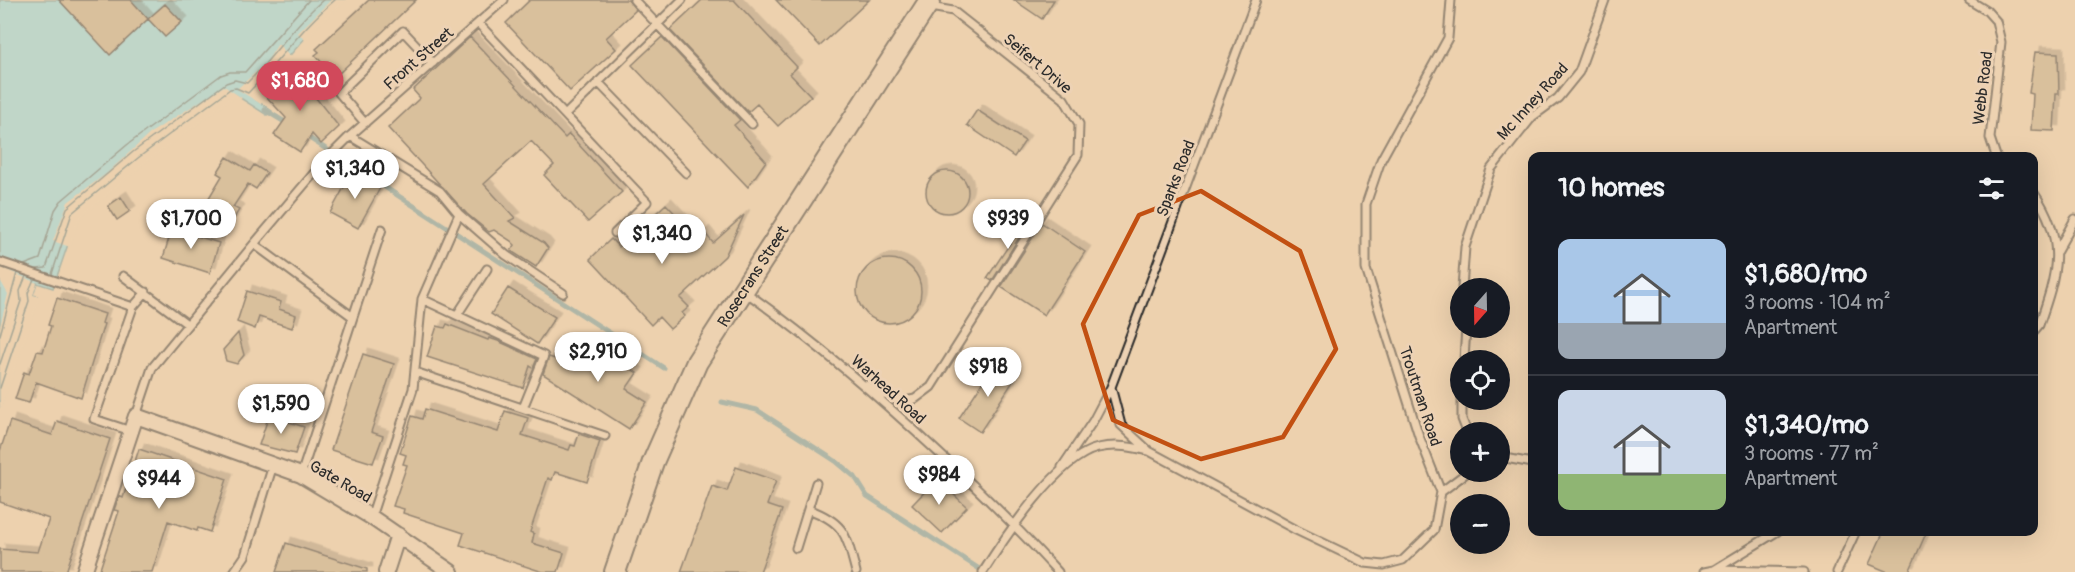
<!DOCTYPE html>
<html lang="en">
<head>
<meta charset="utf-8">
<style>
  body { margin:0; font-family:Pangolin,sans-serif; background:#20242c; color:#f1f3f6; height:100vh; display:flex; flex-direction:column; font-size:22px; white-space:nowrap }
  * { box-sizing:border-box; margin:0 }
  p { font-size:20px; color:#9ea1a6 }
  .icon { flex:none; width:33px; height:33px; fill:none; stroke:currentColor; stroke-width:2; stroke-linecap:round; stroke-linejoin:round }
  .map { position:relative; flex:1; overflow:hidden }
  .sheet { position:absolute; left:1528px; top:152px; width:510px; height:384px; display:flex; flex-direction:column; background:#171b24; border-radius:12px; box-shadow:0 6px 24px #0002 }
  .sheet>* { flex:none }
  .needle { width:39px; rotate:200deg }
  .buttons { position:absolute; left:1450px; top:278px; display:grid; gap:12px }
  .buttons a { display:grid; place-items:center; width:60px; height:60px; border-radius:50%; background:#171b24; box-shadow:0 6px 24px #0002; font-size:30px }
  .price { position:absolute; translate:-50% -51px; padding:0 14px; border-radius:21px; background:#fff; color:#222; font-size:20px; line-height:39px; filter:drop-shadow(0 2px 3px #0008) }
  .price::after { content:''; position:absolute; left:50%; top:36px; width:18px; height:14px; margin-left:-9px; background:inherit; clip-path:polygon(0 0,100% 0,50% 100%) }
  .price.on { background:#d1495b; color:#fff }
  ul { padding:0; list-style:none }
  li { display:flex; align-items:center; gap:18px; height:150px; padding:0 30px }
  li+li { border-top:2px solid #363941 }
  li span { display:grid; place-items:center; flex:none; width:168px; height:120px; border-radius:12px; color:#555 }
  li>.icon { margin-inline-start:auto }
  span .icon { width:72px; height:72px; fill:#fffc; stroke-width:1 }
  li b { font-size:26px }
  h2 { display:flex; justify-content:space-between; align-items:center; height:72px; padding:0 30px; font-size:26px }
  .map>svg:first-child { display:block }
  .water { fill:#8bdbe7; stroke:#65959c; stroke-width:1.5 }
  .pier { fill:#edd1ae }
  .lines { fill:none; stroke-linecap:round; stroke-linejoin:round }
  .shore { stroke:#517176; stroke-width:1.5 }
  .stream { stroke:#65959c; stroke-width:5 }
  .building { fill:#c2aa85; stroke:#2b2b2b; stroke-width:1.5; filter:url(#shadow) }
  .lane-casing { stroke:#2b2b2b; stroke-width:11 }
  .street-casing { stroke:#2b2b2b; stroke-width:18 }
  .secondary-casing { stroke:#2b2b2b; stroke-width:24 }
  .lane { stroke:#edd2b4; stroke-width:7 }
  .street { stroke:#edd2b4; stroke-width:14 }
  .secondary { stroke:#edd2b4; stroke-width:20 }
  .marked { fill:none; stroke:#c25012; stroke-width:4.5; stroke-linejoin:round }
  .labels { text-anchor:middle; stroke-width:6; stroke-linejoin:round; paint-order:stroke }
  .street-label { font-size:16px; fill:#2b2b2b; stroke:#edd2b4 }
</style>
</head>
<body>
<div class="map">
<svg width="2075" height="572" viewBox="0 0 2075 572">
  <defs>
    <filter id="shadow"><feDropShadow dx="5.5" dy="-5.5" stdDeviation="0" flood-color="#0004"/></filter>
  </defs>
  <rect width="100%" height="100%" fill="#edd1ae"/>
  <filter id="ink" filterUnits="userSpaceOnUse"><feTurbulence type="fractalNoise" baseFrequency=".0167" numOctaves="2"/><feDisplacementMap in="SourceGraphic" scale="12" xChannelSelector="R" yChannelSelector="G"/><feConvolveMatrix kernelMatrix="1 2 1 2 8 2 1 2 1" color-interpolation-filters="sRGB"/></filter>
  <g filter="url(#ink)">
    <path class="water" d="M0,0H344C309,29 284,65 252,97L272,111L267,115L234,94L141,163L77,218L53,288L37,283L33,295L37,296L0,408Z"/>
    <path class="pier" d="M331,0H347L319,25L306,41L298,33Z
      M278,44L292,59L256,97L262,101L261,104L237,89L265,64Z
      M224,86L242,98L239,100L234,97L143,165L79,219L70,247L53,241L68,202L106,174L152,132Z
      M0,267L37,283L33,295L40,297L0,411V327L8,294L0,280Z"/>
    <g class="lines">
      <path class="shore" d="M24,265L40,259L55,210L61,201L127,145L221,75L230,72H245L309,0
        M37,269L46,268L67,208L133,152L226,83L235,80L247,83C274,57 294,24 323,0
        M52,274L72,213L138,158L230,89L236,88L248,93C278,63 302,27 335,0
        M0,335L17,273
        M0,364L21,301L20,291L26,276
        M0,388L29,301L28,293L34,279"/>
      <path class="stream" d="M265,110L288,124
        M306,136L664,368
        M722,402L757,410L837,462L855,477L867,496L984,572"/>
    </g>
    <path class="building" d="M59,0H131L148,19L110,55Z
      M369,0H416L335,77L315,55L319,52L316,49Z
      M530,0H628L636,10L606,38L616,49L570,91L506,23Z
      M702,0H734L797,67L790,74L811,96L778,126L757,104L748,112L670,30Z
      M776,0H869L820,46Z
      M1014,0H1054L1042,19Z
      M165,4L182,22L165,37L148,19Z
      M470,37L565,138L569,134L622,192L588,222L544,175L554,165L531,141L484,184L515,218L509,221L544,243L548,248L536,267L511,251L515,245L511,241L494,230L489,232L467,214L388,128L420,98L413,90Z
      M662,37L740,120L734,125L766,161L748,187L632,65Z
      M2035,52L2058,53L2059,94H2056L2054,131L2031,130L2033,94L2029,93Z
      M292,68L339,127L321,144L312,134L300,152L274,135L286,118L264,94Z
      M977,110L1025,141L1014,157L967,125Z
      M227,157L250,171L254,165L267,173L256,189L248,184L233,207L239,210L231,223L204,206L222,176L217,173Z
      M926 192a21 21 0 1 1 42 0a21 21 0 1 1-42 0Z
      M352,173L380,188L358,228L330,213Z
      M121,197L130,211L117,220L108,206Z
      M666,204L698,238L704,232L713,243L744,215L725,256L680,298L689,307L682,313L685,316L670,329L659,317L651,325L590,259L611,239L619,247Z
      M1029,215L1032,217L992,281L987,278Z
      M1042,223L1085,252L1044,315L1001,287Z
      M172,228L219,243L210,273L163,258Z
      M857 291a32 32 0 1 1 64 0a32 32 0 1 1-64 0Z
      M508,288L555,317L537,344L491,314Z
      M247,291L281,302L279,309L296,315L292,328L259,317L255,329L237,322Z
      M57,298L105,314L102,323L104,324L81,398L36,382L29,403L15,399L24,372L29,374L37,351L43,352L51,326L48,325Z
      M447,324L488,340L489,338L498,341L537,359L533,368L530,366L523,388L427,357L437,326L445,328Z
      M238,333L244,355L237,364L226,361L223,350Z
      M573,343L599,360L604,351L637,373L626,389L647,402L629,429L543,374L549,357L558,360L563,348L568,351Z
      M363,354L394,364L371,432L383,436L373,463L331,450Z
      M995,363L1016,377L980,432L959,418Z
      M425,409L498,432L505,411L528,418L522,435L569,450L571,445L575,446L579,434L600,441L587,482L555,472L552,480L548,478L530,532L534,534L532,543L564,553L558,572H543L460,545L464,533L403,513L404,509L393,506L407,465L403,464L406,455L400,453L412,416L422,419Z
      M269,415L304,427L295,454L259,445Z
      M10,421L52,435L57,421L110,439L66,572H0V549L38,552L49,519L0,502V451Z
      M139,449L227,479L210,532L198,528L197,531L168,521L152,572H99L119,511L114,510L119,496L123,498Z
      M736,467L776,481L767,505L782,510L760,572H681L712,486L727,491Z
      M937,479L967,507L942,533L912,505Z
      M1884,531H1927L1909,572H1888L1869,564Z
      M286,543L367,569V572H276Z"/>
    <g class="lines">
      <g class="lane-casing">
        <path id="lane" d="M634,0L752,124
          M1969,0L1987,11L1996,21L2001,42L1990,138L1996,156
          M478,23L647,202L615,233
          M598,82L686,173
          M565,115L682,0
          M365,123L339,93L403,31L433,63
          M350,136L440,191L459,214L422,299L413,389L371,517
          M2034,193C2067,241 2057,274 2039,325L2034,331
          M459,214L506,255L563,293
          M2057,251L2075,219
          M0,262L133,307
          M123,276L187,324
          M1462,288L1465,247L1491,169L1532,117L1558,98L1579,72L1605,0
          M744,291C815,341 878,396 941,455C982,493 1021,531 1058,572
          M422,299L544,356L523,408
          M457,315L487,269
          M353,317L254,244L320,166L350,136L504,0
          M1464,360L1466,327
          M415,372L605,436
          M866,385L900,402L915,399L931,387L1078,155L1079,124L1064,99L953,11L930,7
          M1462,399V419L1467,432
          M136,416L152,368L254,244
          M131,431L94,419L133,307L146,292
          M1148,450L1121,425L1111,387L1256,0
          M1500,457L1533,463
          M1062,467L1093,421L1111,387
          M301,475L382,229
          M1441,492L1469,471
          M808,509C846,523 846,535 856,572
          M796,548L816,483
          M1714,570L1804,572
          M234,572L245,556L273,465
          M983,572C1005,537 1058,457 1098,448C1116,444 1132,447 1149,451L1294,529L1365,563L1384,565L1403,560L1434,530L1441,492L1419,436L1366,269V204L1381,160L1448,38L1451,0
          M1704,572L1714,570L1778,531
          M1837,572L1856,531"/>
      </g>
      <g class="street-casing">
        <path id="street" d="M84,572L136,416L301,475L371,517L451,572
          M386,572L398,535"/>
      </g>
      <g class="secondary-casing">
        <g id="secondary">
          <path id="s1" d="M615,572L653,462L697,362L930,0"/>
        </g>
      </g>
      <use href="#lane" class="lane"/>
      <use href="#street" class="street"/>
      <use href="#secondary" class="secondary"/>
    </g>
  </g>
  <path d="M0 0H2075V572H0ZM1201,191L1300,251L1336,349L1283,437L1201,459L1113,420L1083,324L1139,215Z" fill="#edd1ae" fill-opacity=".55" fill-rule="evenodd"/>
  <path class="marked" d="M1201,191L1300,251L1336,349L1283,437L1201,459L1113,420L1083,324L1139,215Z"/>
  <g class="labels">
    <g class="street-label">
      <text transform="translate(418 58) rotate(-41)" y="6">Front Street</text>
      <text transform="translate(1038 63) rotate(40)" y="6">Seifert Drive</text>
      <text transform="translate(1982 88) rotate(-83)" y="6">Webb Road</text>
      <text transform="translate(1532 101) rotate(-48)" y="6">Mc Inney Road</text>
      <text transform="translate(1175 178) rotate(-69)" y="6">Sparks Road</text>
      <text dy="6" stroke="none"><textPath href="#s1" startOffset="328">Rosecrans Street</textPath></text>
      <text transform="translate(889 389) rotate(42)" y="6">Warhead Road</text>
      <text transform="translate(1421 396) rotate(72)" y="6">Troutman Road</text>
      <text transform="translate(341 481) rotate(30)" y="6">Gate Road</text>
    </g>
  </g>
</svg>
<div class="buttons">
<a><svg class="needle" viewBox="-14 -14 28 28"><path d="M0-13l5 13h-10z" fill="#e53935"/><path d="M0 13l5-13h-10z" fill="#9ea1a6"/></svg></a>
<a><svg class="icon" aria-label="locate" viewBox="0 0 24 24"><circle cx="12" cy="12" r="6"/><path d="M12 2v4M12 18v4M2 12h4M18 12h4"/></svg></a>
<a>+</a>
<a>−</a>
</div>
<b class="price on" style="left:300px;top:112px">$1,680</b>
<b class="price" style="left:355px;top:200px">$1,340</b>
<b class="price" style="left:191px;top:250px">$1,700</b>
<b class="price" style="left:1008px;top:250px">$939</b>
<b class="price" style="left:662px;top:265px">$1,340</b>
<b class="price" style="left:598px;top:383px">$2,910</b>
<b class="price" style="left:988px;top:398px">$918</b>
<b class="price" style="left:281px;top:435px">$1,590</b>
<b class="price" style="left:939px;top:506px">$984</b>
<b class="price" style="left:159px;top:510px">$944</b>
<section class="sheet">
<h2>10 homes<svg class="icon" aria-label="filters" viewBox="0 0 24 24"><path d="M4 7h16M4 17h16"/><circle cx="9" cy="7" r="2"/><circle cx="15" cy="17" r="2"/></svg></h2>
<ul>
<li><span style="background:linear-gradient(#a9c7e8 70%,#9aa5b1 0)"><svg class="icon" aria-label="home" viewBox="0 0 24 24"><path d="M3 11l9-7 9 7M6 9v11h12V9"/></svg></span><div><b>$1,680/mo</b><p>3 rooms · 104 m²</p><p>Apartment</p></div></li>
<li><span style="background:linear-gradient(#c9d6e8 70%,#8fb573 0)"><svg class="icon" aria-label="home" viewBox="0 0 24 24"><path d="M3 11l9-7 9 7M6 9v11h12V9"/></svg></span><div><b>$1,340/mo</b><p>3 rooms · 77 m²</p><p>Apartment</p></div></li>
</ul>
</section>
</div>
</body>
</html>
